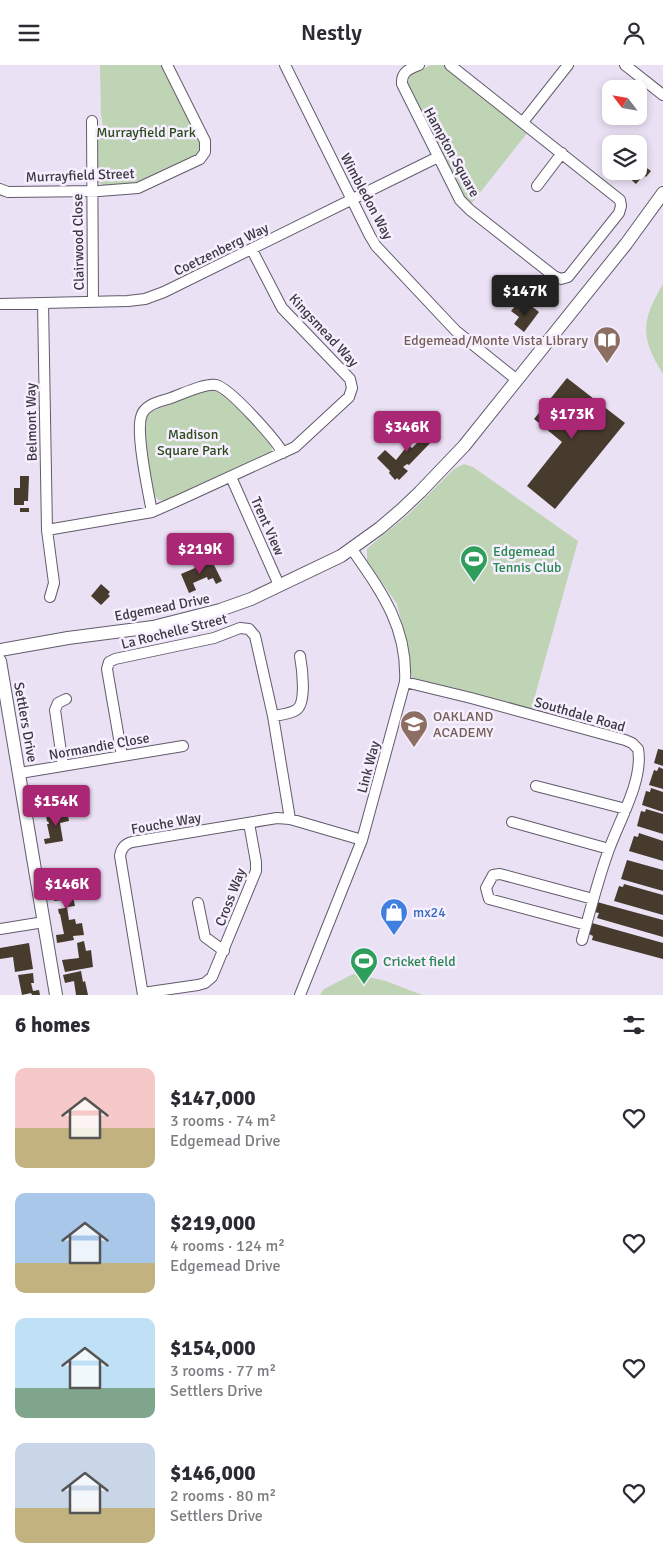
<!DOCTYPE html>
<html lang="en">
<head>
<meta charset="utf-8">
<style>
  body { margin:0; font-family:Signika,sans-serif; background:#f7f7f7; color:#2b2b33; height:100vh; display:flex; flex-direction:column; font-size:19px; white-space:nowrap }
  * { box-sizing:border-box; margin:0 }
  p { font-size:16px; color:#7c7c81 }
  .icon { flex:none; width:28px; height:28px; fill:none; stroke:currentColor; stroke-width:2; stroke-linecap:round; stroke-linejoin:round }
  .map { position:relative; height:930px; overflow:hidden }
  .drawer { display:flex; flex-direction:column; background:#fff; flex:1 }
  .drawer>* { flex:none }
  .needle { width:32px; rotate:301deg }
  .tools { position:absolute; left:602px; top:15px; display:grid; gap:10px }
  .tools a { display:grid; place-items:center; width:45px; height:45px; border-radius:10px; background:#fff; box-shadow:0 2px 8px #0003; font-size:25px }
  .price { position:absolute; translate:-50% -42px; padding:0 11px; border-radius:5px; background:#a92775; color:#fff; font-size:16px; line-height:32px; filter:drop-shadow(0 1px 2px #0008) }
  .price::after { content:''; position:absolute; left:50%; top:30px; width:15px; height:11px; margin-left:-8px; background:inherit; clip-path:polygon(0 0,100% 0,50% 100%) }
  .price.current { background:#222; color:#fff }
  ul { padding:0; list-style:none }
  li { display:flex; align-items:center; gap:15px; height:125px; padding:0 15px }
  li span { display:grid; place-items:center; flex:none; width:140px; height:100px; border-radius:10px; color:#555 }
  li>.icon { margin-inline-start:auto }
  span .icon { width:60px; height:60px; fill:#fffc; stroke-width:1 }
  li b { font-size:21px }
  h2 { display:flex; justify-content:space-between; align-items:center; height:60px; padding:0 15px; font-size:21px }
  header { display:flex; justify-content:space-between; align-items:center; height:65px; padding:0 15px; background:#fff; font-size:22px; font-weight:600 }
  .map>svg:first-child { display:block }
  .green { fill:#bfd4b4 }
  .building { fill:#473b2e }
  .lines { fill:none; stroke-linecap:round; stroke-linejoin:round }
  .minor-casing { stroke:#625b6b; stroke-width:12 }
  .tertiary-casing { stroke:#625b6b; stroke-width:14 }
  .minor { stroke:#fff; stroke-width:10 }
  .tertiary { stroke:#fff; stroke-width:12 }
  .labels { text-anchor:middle; stroke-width:5; stroke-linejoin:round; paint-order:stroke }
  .park-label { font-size:14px; fill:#2d4a1b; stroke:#f6efff }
  .street-label { font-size:14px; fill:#3b383f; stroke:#f6efff }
  .education-label { font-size:14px; fill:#785e54; stroke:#f6efff; text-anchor:end }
  .leisure-label { font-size:14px; fill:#27864d; stroke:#f6efff; text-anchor:start }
  .shop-label { font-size:14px; fill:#366cbe; stroke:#f6efff; text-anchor:start }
</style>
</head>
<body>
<header><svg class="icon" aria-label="menu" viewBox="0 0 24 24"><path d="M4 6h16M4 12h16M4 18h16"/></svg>Nestly<svg class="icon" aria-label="person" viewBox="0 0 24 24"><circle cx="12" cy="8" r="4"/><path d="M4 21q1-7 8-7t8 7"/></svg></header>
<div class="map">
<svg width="663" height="930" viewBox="0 0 663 930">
  <rect width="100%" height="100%" fill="#eae1f4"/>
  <path class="green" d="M100,0H161L200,79V85L197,90C178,100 115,135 97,116V71L103,61L101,50Z
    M431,0H443L528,67L471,139L465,133L407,19L408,11Z
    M663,219V309C640,272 641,256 663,219Z
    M211,323L221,325L270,377L272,382L271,388L165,436L159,435L153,429L144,359L147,350L153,346Z
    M464,399L473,402L578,476L531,645L412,613L407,580L397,539L367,496V484L370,481L410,448L454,404Z
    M353,909L386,916L422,930H320L324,924Z"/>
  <path class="building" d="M639,94L642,96L640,98L651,106L646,112L645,111L643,113L642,112L636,119L627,111L631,106L633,108L639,106Z
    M529,239L539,247L524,267L514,259L519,252L511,246L516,240L524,246Z
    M567,313L625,358L555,444L527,421L562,377L534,354Z
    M418,356L435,373L409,400L407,399L403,402L408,406L399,415L397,413L395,415L389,408L390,406L377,393L385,385L396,395L408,380L412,383L420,375L410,365Z
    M20,411H29L28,436H24V440H14V423H20Z
    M20,443H29V447H20Z
    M200,496L201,500L212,496L222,516L216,519L213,513L208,515L207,512L193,518L196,525L189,528L181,509L195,503L193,498Z
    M101,519L110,527L108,529L110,531L101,540L91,531Z
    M658,684L663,685V701L654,698Z
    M659,702L663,704V724L649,720L654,705L657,706Z
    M651,723L663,727V747L642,740L646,726L650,727Z
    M646,744L663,749V769L637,761L641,746L645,747Z
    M67,746L69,756L60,758L63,776L45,779L44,774L50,773L47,759H49L48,756L47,757L46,750Z
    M639,768L663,776V796L629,786L634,771L638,772Z
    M627,795L663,805V826L621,814Z
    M78,812L80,820L71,822L75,841L67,842L69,855L75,854L76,859L82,858L84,870L73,871L74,875L57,878L56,870L64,869L60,849H59L58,844L65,843L63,835L54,836L53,828L57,827L55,818Z
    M624,819L663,830V850L614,836L619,821L623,822Z
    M597,837L663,855V872L597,853L599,848L594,847Z
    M592,858L663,878V894L592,875L593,871L589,869Z
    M84,876L86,886L91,885L93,902L65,907L62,895L79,893L77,878Z
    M29,878L33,904L15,907L13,892L0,894V883Z
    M81,906L83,917L85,916L88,930H76L74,916L65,918L63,910Z
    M33,908L34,918H31L33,926L39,925L40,930H32L31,928L22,930L18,910Z"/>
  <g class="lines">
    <g class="minor-casing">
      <path id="minor" d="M285,0L370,171L376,181L456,266L517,315
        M419,0C409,4 401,7 402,19L460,135L470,145L554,211L561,214L568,212L619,148L621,141L620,135L450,0
        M625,0L663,30
        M92,56L93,237
        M523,57L568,0
        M537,121L562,88
        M0,124L8,127L99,126L138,123L200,94L205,87V76L167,0
        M43,238L47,465L54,518L50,532
        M0,239L128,236L145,234L164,227L438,92
        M231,412L279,520
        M152,447C148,426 136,370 141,352C144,340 158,337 168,334C181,330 203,318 216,320C230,323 275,374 283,388
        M47,465L152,447L177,436L295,382L349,332L352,323L350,314L282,243L252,185
        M405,617L471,633L625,675L632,678L638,684C644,716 617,759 607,790C597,818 590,847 582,875
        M273,651C280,650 290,649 296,645C307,639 302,602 300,591
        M122,691L107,604L109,597L115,594L214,573L240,563L249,564L255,571L273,651L290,754
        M63,701L55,645L58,638L66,634
        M20,708L183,681
        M536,721L626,744
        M512,757L609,784
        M198,838L205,872L224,886
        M586,860L489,834L486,823L493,810L500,809L593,834
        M0,864L44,857
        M143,928L198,920L205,918L212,912L256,806V797L249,758
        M143,930L120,791C121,784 124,779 132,777L277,753L290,754L362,775
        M300,930L362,775L405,617C408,562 381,526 351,483"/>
    </g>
    <g class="tertiary-casing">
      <path id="tertiary" d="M0,585L68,573L153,562L220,545L251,534L341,491L380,463L401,445L420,427L464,381L626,179L663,128
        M0,596L56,930"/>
    </g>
    <use href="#minor" class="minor"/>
    <use href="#tertiary" class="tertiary"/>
  </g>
  <defs>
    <g id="library-pin" transform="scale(1.4375)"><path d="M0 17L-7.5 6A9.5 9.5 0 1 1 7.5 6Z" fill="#8d6e63" stroke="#f6efff"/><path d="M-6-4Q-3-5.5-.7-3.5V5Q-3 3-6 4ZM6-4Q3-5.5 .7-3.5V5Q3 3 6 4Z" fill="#fff"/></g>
    <g id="stadium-pin" transform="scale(1.4375)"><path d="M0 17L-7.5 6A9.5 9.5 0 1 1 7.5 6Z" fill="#2e9e5b" stroke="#f6efff"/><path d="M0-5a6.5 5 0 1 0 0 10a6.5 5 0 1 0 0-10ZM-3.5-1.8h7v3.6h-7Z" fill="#fff"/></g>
    <g id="school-pin" transform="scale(1.4375)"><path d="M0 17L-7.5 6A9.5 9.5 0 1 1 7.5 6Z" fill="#8d6e63" stroke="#f6efff"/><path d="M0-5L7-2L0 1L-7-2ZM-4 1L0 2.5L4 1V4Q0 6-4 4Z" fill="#fff"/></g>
    <g id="shop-pin" transform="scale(1.4375)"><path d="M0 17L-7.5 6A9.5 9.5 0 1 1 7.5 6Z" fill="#3f7fe0" stroke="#f6efff"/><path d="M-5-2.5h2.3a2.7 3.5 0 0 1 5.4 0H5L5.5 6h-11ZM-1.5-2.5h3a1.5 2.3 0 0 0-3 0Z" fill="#fff"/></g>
  </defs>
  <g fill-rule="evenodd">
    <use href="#library-pin" x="607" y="275"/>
    <use href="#stadium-pin" x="474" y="494"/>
    <use href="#school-pin" x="414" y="659"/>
    <use href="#shop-pin" x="394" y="847"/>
    <use href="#stadium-pin" x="364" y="896"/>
  </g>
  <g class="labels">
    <g class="park-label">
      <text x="146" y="72">Murrayfield Park</text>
      <text x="193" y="374">Madison<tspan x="193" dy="16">Square Park</tspan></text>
    </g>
    <g class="street-label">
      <text transform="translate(452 87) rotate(61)" y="5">Hampton Square</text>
      <text transform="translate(80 110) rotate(-2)" y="5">Murrayfield Street</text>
      <text transform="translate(367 131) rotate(62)" y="5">Wimbledon Way</text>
      <text transform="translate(78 177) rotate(-91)" y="5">Clairwood Close</text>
      <text transform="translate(221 184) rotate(-26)" y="5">Coetzenberg Way</text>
      <text transform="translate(324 265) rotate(47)" y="5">Kingsmead Way</text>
      <text transform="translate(31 357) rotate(-91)" y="5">Belmont Way</text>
      <text transform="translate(268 461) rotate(66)" y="5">Trent View</text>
      <text transform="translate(162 542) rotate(-11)" y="5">Edgemead Drive</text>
      <text transform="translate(174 566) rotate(-14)" y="5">La Rochelle Street</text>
      <text transform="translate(580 649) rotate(16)" y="5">Southdale Road</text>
      <text transform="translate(26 657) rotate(80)" y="5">Settlers Drive</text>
      <text transform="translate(99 681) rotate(-10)" y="5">Normandie Close</text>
      <text transform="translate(368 702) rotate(-75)" y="5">Link Way</text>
      <text transform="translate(166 758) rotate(-10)" y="5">Fouche Way</text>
      <text transform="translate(230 832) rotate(-69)" y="5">Cross Way</text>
    </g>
    <g class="education-label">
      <text x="588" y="280">Edgemead/Monte Vista Library</text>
      <text x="433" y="656" text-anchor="start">OAKLAND<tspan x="433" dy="16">ACADEMY</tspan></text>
    </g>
    <g class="leisure-label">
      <text x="493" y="491">Edgemead<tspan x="493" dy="16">Tennis Club</tspan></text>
      <text x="383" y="901">Cricket field</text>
    </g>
    <g class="shop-label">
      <text x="413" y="852">mx24</text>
    </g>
  </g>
</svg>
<div class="tools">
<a><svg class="needle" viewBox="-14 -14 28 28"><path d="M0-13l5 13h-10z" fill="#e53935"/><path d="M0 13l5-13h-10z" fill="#7c7c81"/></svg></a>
<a><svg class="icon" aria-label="layers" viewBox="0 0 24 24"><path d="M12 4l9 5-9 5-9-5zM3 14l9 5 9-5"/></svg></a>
</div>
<b class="price current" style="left:525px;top:252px">$147K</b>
<b class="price" style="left:572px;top:375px">$173K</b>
<b class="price" style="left:407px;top:388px">$346K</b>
<b class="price" style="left:200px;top:510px">$219K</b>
<b class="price" style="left:56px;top:762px">$154K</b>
<b class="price" style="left:67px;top:845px">$146K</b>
</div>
<section class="drawer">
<h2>6 homes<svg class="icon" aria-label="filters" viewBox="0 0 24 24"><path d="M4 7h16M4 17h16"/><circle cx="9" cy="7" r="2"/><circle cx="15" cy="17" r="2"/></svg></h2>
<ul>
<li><span style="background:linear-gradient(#f6c9c9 60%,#c2b280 0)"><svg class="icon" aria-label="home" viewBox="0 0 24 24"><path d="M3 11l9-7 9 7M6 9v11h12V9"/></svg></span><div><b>$147,000</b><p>3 rooms · 74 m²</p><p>Edgemead Drive</p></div><svg class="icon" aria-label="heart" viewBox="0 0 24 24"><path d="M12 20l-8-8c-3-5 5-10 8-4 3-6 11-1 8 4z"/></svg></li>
<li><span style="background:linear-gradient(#a9c7e8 70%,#c2b280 0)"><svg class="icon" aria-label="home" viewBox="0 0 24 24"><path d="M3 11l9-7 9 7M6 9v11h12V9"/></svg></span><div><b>$219,000</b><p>4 rooms · 124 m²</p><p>Edgemead Drive</p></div><svg class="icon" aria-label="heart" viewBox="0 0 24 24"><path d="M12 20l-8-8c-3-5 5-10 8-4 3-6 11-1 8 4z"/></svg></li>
<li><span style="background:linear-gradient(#bfe0f5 70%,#7fa58c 0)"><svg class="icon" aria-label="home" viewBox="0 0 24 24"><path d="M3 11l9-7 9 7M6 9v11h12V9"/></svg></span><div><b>$154,000</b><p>3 rooms · 77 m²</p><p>Settlers Drive</p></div><svg class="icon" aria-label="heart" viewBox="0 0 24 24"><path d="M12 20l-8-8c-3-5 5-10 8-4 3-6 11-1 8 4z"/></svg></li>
<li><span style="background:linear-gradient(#c9d6e8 65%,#c2b280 0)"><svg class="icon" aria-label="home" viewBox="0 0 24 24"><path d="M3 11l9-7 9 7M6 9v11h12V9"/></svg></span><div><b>$146,000</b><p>2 rooms · 80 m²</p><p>Settlers Drive</p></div><svg class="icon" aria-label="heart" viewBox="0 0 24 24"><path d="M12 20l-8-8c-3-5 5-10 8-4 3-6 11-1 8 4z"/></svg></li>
</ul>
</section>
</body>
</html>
